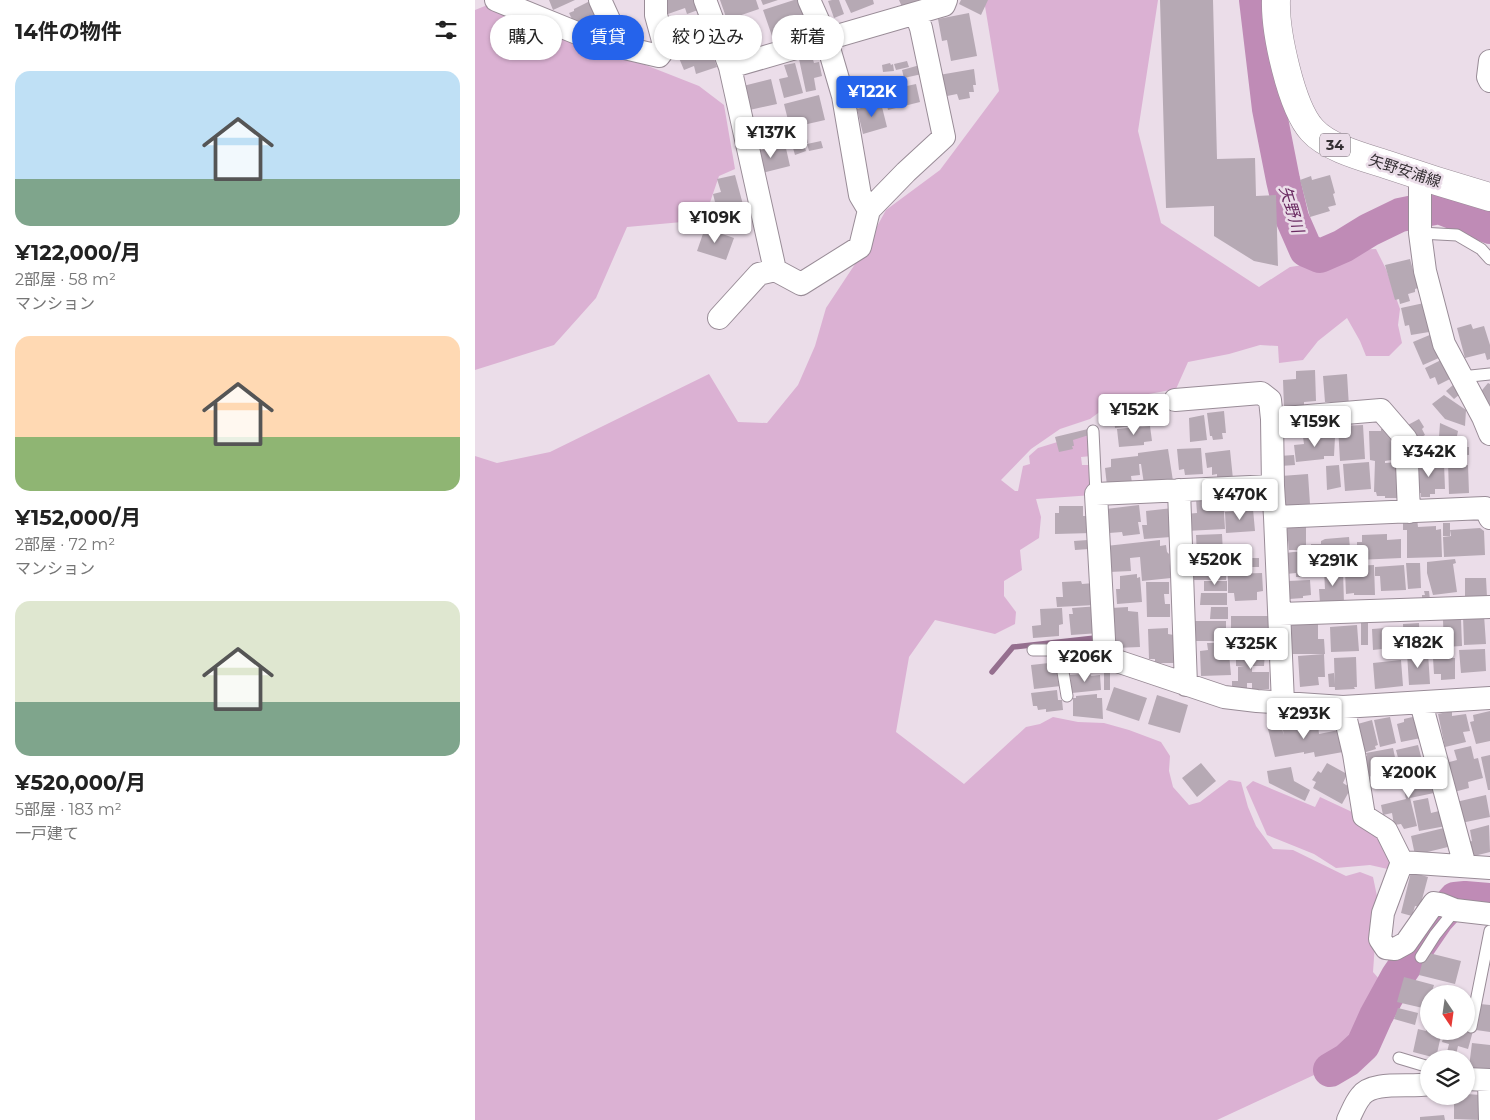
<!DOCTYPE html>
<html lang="ja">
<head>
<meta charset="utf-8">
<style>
  body { margin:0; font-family:Montserrat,"Noto Sans JP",sans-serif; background:#f6f6f6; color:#222; height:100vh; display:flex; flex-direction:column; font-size:19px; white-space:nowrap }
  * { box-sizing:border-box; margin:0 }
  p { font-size:16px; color:#767676 }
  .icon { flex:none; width:28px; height:28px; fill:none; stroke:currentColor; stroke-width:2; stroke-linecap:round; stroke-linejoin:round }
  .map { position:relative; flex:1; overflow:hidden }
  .details { display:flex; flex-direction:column; background:#fff; width:475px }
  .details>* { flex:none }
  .hud { position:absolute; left:15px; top:15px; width:475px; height:45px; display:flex; gap:10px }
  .needle { width:32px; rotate:167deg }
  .controls { position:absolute; left:945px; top:985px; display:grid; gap:10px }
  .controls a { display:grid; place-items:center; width:55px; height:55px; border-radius:50%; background:#fff; box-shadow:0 1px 4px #0004; font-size:25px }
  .price { position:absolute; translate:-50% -42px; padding:0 11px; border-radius:5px; background:#fff; color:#222; font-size:16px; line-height:32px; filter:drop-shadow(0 1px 2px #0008) }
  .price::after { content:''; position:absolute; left:50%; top:30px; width:15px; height:11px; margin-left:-8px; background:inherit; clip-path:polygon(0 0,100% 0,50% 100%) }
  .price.selected { background:#2563eb; color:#fff }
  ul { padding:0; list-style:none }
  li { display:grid; align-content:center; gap:10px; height:265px; padding:0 15px }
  li span { display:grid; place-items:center; height:155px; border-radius:15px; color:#555 }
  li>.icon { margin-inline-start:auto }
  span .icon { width:90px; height:90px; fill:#fffc; stroke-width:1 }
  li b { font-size:21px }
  h2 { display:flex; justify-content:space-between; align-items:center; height:60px; padding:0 15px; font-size:21px }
  .chip { padding:0 18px; border-radius:22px; background:#fff; box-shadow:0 1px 4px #0004; font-size:18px; line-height:45px }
  .chip.selected { background:#2563eb; color:#fff }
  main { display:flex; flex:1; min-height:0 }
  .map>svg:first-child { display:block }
  .green { fill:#dbb1d3 }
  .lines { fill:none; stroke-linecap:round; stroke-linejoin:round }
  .stream { stroke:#956f8f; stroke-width:5.5 }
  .river { stroke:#bf8bb6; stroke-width:34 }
  .building { fill:#b6a9b4 }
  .lane-casing { stroke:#998c97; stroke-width:13 }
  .street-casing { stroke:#998c97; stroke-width:24 }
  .primary-casing { stroke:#998c97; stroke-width:29 }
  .lane { stroke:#fff; stroke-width:11 }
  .street { stroke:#fff; stroke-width:22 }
  .primary { stroke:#fff; stroke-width:28 }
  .labels { text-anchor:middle; stroke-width:5; stroke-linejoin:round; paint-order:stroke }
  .shield { fill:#ebdde9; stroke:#6b636a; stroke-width:1 }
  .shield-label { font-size:14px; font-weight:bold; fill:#342f33 }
  .street-label { font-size:15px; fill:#342f33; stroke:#ebdde9 }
  .water-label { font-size:16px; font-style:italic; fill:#692a61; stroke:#ebdde9 }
</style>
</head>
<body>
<main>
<section class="details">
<h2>14件の物件<svg class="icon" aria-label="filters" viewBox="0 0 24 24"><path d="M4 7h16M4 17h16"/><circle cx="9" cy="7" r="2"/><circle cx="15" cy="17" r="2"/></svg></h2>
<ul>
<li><span style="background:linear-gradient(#bfe0f5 70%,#7fa58c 0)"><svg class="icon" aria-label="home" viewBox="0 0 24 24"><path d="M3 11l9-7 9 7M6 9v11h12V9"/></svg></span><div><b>¥122,000/月</b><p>2部屋 · 58 m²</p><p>マンション</p></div></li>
<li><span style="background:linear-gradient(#ffd9b3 65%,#8fb573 0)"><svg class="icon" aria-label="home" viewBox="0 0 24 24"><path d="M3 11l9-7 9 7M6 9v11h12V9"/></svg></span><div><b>¥152,000/月</b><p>2部屋 · 72 m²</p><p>マンション</p></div></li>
<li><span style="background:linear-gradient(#dfe7d0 65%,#7fa58c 0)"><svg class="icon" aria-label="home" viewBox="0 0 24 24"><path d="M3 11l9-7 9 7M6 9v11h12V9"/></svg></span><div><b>¥520,000/月</b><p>5部屋 · 183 m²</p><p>一戸建て</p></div></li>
</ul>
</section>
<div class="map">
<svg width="1015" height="1120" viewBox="0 0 1015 1120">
  <rect width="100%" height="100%" fill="#ebdde9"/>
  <path class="green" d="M509,0H683L663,131L686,223L784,287L815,267L849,262L877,250L901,249L911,269L925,309L923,325L927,343L914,356H891L885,341L872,318L843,341L828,360L804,363L803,346L785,345L754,354L713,362L701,389L641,400L615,419L585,429L556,449L526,480L540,491H543L548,466L555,464L554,456L563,448L615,432L617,456L606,457L607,465H616L618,495L561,499L566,517L564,538L545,550L547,570L529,581V596L541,612L540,624L520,634L460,620L434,657L421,732L489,784L551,727L565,724L578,717L603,722L629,723L654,730L686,742L695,756L694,771L698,787L714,805L725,802L754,780L766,782L773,807L781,826L798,849L818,850L871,876L885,872L898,877L903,901L898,972C908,984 912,986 906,1002L913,1014L908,1026L897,1035V1048L742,1120H0V456L22,463L75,452L234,374L263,422L292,423L323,385L340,346L351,308L388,252L411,210L465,170L524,91Z
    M15,4L224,86L249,105L260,169L244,176L229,220L152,227L121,298L79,345L0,370V10Z
    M778,781L840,807L845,797L875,811L884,817L916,844L917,870L895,865L861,868L839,854L792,835L771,787Z"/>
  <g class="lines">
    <path class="stream" d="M517,672L538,647L620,638L624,641"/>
    <path class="river" d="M781,0L794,109L808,180L817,218L831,250L845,256L868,246L894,230L925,215L964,207L1015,227
      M855,1070L872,1060L888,1045L901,1016L923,976L962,919L980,899L990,898L1015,900"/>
  </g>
  <path class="building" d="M74,0H100L78,10Z
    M188,0H220L223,10L212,14L210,8L193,14Z
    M245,0H281L284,9L252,20Z
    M286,0H303L288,5Z
    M319,0H326L334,23L326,26L330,36L315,41L311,31L297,36L288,10Z
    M357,0H364L369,14L359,18L353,1Z
    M370,0H398L399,4L376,13Z
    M424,0H444L427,7Z
    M486,0H513L506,15L484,4Z
    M685,0H738L742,159L780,158L781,196L801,195L803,266L779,261L739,236V206L691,208Z
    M115,1L127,26L119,29L118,27L115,28L114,25L108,27L99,23L94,13L99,11V9Z
    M494,13L502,56L476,61L472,40L467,41L463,19Z
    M226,18L233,36L204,47L197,29Z
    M232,40L242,67L221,74L219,66L209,70L204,58L210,56L208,49Z
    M337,56L339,63L344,62L347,76L339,78L341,90L331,92L324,59Z
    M432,61L434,67L421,70L419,64Z
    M320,63L328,93L309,98L304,79L313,77L309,65Z
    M415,63L416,65L418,64L419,71L408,72L407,65Z
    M445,65L447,74L429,78L427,70Z
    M499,69L501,85H498L499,92H494L495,98L484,100L482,94L467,97L464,75Z
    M296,79L302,104L270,111L264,87Z
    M441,84L445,102L413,110L409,91Z
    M344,95L350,120L315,128L309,104Z
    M406,103L412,127L388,134L382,109Z
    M330,130L333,143L319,146L316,133Z
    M346,141L348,148L334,151L332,144Z
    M310,144L315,166L283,174L278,152Z
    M329,145L331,151L320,155L318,148Z
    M260,175L270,212H267L270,221L258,224L257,221L244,225L243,219L237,220L233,204L240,202L238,194L246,192L242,179Z
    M855,175L860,193L858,194L861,205L853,207L855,211L835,217L825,180L836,176L837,180Z
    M230,228L259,238L251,260L222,251Z
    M935,259L943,288L940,289V292L933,294L935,301L925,304L924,299L920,300L910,265Z
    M949,303L954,332L936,335L934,325L930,326L926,308Z
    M996,324L998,329L1009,326L1015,345V359L1012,360L1010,353L990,358L982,328Z
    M957,334L966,357L948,365L938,342Z
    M968,359L977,378L963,385L960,377L955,379L950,368Z
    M840,370L841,401L829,402V407L809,408L808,380L821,379V371Z
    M872,374L874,407L856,408L855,402H850L848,376Z
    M1013,383L1015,384V405L1003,395Z
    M978,385L985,394L979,399L971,391Z
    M969,395L991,410L990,426L970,419L957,404Z
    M670,402L671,408L674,407L676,424L640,428L639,418L648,417L647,413L658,411L657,404Z
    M749,411L751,433H747L748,439L738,440L737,436H735L732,413Z
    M729,415L732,440L715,442L714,418Z
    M944,419L949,427L947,429L950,435L939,441L931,426Z
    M965,423L983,431L982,436L989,437V439H992L991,447H994V455L968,454L969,441H965L966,437H964Z
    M888,425L890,459L865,461L863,426Z
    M675,426L677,441L669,442V445L644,447L642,429Z
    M613,429L614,435L598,440L599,446H597L598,449L584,452L580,437Z
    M906,429H911L913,436H918L921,440L922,459L910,461V463L924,462L925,498H910V496H902L901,492H899L900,461L895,460L894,431H906Z
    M857,434V438L860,437L859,456H849V459L821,462L819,445L829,444L828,437Z
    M960,438V459L939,460L941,442H947L946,439Z
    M726,448L728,474L710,475L709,469L704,470L702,449Z
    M693,449L698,481L669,484L666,464H664L665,475L656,476L657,483L632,486L630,468L636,467V459L663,456V453Z
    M755,450L758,479L742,480V474L737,475V467L732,468L730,453Z
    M819,455L820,465L805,466L804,456Z
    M984,460V465H993L994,493L974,494L973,461Z
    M941,461H954V463H969L970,489H960V494H955V497H946V493H939Z
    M894,462L896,489L870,491L868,464Z
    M864,465L866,487L852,490L851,466Z
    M833,474L835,504L810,506L806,476Z
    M748,497L750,529L711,531L710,514L722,513L721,499Z
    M664,505L666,522H663L665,534L648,536L647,532L634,533L631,509Z
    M584,506H608V516H617V533L580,534V513H584Z
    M698,508L696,537L669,539L667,525H672L671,511Z
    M778,509L780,531L751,533L750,512Z
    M942,518L943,527L961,526V530L966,529L967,557L932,558V530H928V519Z
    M968,523H975V536H968Z
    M831,526V550H814L813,540H810L812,527Z
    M1005,528L1009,531L1010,555L969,557L968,537L976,536L975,530Z
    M747,534L748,554H752V568L735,567V558H742V554L722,555L721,535Z
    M912,534V540L926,539V558L882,560V542H887V535Z
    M874,537L876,560H857V563L836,565V544H846V541L850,539Z
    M613,540L614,549L600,550L599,541Z
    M685,540V546L691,545L692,552L694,554L696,578L667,581L665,557L655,558L656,571L634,572L631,546Z
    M818,552H833L834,574H832L833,577H821V573L811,574V553Z
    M769,558H784V567H769Z
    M980,559L981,563L978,564L982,592L958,595L952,573V562Z
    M931,563H945L946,588L933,589Z
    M899,565L900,595H879V593L871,594L870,571H878V566Z
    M929,565L931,590L906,591L905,576H900V567Z
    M852,568H863V570H868L869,604L845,603L844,589H850L849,571H853Z
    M716,569H751V580H716Z
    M787,573L788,591L782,592V600L760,601L759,593H753V574Z
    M662,574V578L665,577L667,602L642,604L641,589H645V576Z
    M990,578H1011L1012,597L990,598Z
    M835,580L836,595L828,596V598L814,599L813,581Z
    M606,581L607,584L619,583L620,605L582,607L581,597H588L587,582Z
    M729,581H752V591H729Z
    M671,582H694V594H689L690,604H695V617H672Z
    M949,591H954L955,600H947V595H950Z
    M726,593H752V605H725Z
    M624,606L625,633L596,635L594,614H598L597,608Z
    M653,607V611L663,612L665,647L639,648L636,608Z
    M736,607H753V619H735Z
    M587,608L588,624L584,625V636L558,638L557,626L566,625L565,609Z
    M1009,615L1011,644L989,645L988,616Z
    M756,616H794L795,643H756Z
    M886,617H893V645H886Z
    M986,619L987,646L969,647L968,620Z
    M720,621H751V641H720Z
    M843,622V639H849L850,654H815V623Z
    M944,623L945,647L929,648L928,624Z
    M882,625L884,651L856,652L855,627Z
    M923,627L925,647L898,650L897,629Z
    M693,628V634L699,635L700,663H680V659H674L673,629Z
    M732,643H753L756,675L726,676L725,651L733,650Z
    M765,648L781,649V653H790L789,666H777V672H794V689H777V683H772V688H757V681H763V667H769L761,666V656H764Z
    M1010,649L1011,671L986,673L984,650Z
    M951,652L953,653L955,684L934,685L932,653Z
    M616,653V656H623L624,670L598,672L597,664H593L592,655Z
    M849,654L850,677H843L844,685L825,687L823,656Z
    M881,657L882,687H879L880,689L860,690L859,658Z
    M958,658H980V679L966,680V674H959Z
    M926,660L928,686L900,689L898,663Z
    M583,662L586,686L559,689L556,665Z
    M635,668V690H629V669Z
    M615,673L616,676L625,675L626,690L597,693L595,675Z
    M859,673L860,687H854L853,674Z
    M639,687L672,698L664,721L631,710Z
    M582,690L583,700H587L588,710L571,712V709L563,710L562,706H558L556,693Z
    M622,694V698H627L628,719L598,716V698H601V696Z
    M682,695L713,705L705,733L673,724Z
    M977,711V716L991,714L995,731L988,732L991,742L970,747L963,714Z
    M1015,711V741L1001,744L995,722L999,721L998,715Z
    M946,715L951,737L926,742L922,724L929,722V719Z
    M915,717L921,743L905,747L899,720Z
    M822,718L824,732L834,730V727L843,725L844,734L864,730L868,752L840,757L839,752L829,754V752L800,757L793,729L806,726L809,735L806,722Z
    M897,720L903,745L900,746L901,749L888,753L879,725Z
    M943,745L948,764L926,769L921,750Z
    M996,746L999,759L1003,758L1008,778L993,782L994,788L979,792L967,764L982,760L979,750Z
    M918,748L923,771L892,777L886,757L892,756L891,753Z
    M1015,755V790H1013L1006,757Z
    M726,763L741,781L722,797L707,778Z
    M852,763L872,774L868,783L876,788L867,804L838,788L841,782L837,780L843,771L846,773Z
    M816,767L819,781L835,790L830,801L794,783L792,771Z
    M953,770L959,793L935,798L942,826L929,829L926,824L919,825L917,813L908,815L906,805L931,799L926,776Z
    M1011,795L1015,817L986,823L981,802Z
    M953,798L956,813L968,810L971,826L944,831L938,801Z
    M1014,825L1015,852L995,857L994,842L997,841L995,830Z
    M973,827L977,846L940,855L936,836Z
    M936,872L953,877L945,907L940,906L937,916L926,913Z
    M950,952L986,961L980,984L944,975Z
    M929,977L959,985L956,994H954L952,1009L922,1002Z
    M1005,1004L1015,1005V1032L1001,1030Z
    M923,1008L943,1013L940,1025L919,1019Z
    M953,1021L954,1031H967L961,1058L938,1052L943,1029L951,1031Z
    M991,1029L998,1031L993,1049L983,1046L980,1059L971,1056L974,1044L967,1042L970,1031H991Z
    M997,1043L1015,1045V1070L994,1067Z
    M991,1094L1006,1095V1120L979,1119V1096H991Z
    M969,1115L970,1120H945V1117Z"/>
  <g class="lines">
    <g class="lane-casing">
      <path id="lane" d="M945,233L982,235L1006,249L1015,259
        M986,377L1015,374
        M618,431L621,494
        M558,650H595L630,646
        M590,650L587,666L592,696
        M946,957L960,935L980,910
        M996,1027L1015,931
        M924,1058L954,1067"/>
    </g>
    <g class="street-casing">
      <path id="street" d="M21,0L124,42L184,56L190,48L181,15V0
        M125,0L146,46
        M230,0L255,67L300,270L326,284L385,247L394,210L431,172L469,137L446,28L441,14
        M334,0L351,38L368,96L385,195L394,210
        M1015,61L1013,77L1015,81
        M255,67L469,5L471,0
        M945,176V233L950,271L969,344L1008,417L1015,434
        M244,318L284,274L300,270
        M700,400L786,393L795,400L797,419L798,486
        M797,419L906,410L931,439L934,512
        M704,490L711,685
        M800,517L1010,508L1015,518
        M805,614L1015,607
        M808,703L800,517L798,486L621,494L630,657L749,697L782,701L868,707L1015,698
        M946,703L990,866
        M868,707L879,754L889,816L911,830L927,862L908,913L905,939L911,948L920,949L931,943L959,903L965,904L980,910L1015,914
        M927,862L1015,868
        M991,1079L1015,1080
        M1014,1080L1015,1120
        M873,1120C877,1112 880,1103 886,1096C898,1080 936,1088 954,1084"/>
    </g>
    <g class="primary-casing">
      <path id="primary" d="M801,0C800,32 816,107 837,130C853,148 888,157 910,164C945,176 980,187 1015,197"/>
    </g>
    <use href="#lane" class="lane"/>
    <use href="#street" class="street"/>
    <use href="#primary" class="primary"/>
  </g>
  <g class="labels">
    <rect class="shield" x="845" y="133.5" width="30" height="23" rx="4"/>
    <g class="shield-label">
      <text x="860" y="150">34</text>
    </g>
    <g class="street-label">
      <text transform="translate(930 171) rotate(18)" y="5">矢野安浦線</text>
    </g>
    <g class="water-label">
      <text transform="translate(817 209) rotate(73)" y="6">矢野川</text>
    </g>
  </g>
</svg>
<div class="controls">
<a><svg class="needle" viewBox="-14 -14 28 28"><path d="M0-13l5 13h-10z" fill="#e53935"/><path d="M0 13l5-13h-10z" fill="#767676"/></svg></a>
<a><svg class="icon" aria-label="layers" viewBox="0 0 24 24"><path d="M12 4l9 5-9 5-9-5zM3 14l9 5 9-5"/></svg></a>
</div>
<b class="price selected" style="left:397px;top:118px">¥122K</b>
<b class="price" style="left:296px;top:159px">¥137K</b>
<b class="price" style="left:240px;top:244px">¥109K</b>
<b class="price" style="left:659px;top:436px">¥152K</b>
<b class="price" style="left:840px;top:448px">¥159K</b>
<b class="price" style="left:954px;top:478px">¥342K</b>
<b class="price" style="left:765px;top:521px">¥470K</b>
<b class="price" style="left:740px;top:586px">¥520K</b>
<b class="price" style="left:858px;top:587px">¥291K</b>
<b class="price" style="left:943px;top:669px">¥182K</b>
<b class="price" style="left:776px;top:670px">¥325K</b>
<b class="price" style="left:610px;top:683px">¥206K</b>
<b class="price" style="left:829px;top:740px">¥293K</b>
<b class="price" style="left:934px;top:799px">¥200K</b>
<div class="hud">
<a class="chip">購入</a>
<a class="chip selected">賃貸</a>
<a class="chip">絞り込み</a>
<a class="chip">新着</a>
</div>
</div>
</main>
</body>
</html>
